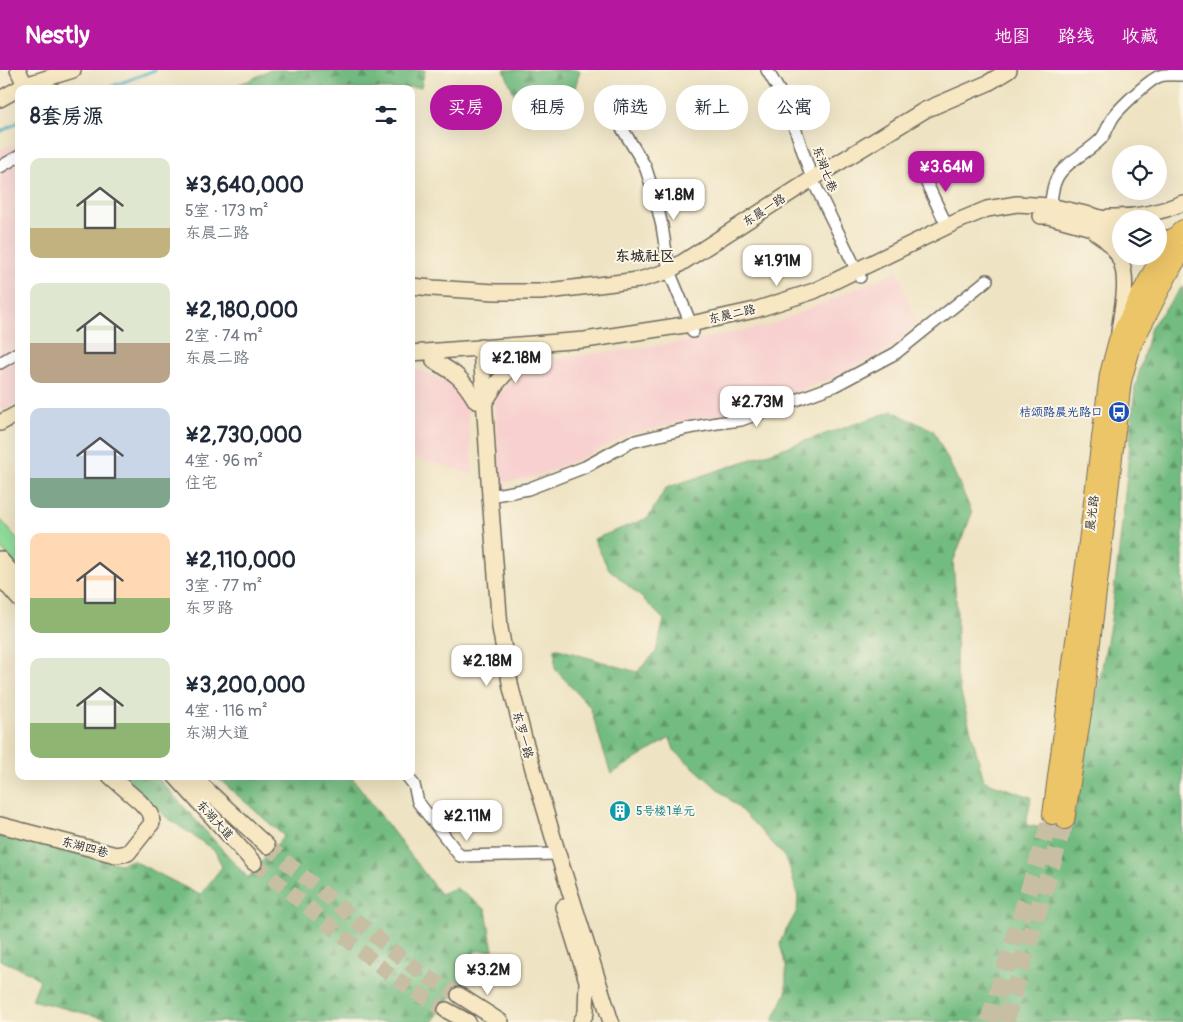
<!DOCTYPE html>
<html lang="zh">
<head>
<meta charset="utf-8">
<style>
  body { margin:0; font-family:Pangolin,"LXGW WenKai TC",sans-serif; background:#f6f6f7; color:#1f2937; height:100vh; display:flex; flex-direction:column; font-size:19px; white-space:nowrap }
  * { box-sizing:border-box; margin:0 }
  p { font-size:16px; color:#747a83 }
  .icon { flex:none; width:28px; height:28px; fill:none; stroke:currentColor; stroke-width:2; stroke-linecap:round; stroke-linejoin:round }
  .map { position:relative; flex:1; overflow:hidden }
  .details { position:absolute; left:15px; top:15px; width:400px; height:695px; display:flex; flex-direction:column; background:#fff; border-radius:10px; box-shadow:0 5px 20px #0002 }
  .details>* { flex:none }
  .top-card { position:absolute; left:430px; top:15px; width:475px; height:45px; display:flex; gap:10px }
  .tools { position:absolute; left:1112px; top:75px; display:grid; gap:10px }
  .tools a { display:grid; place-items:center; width:55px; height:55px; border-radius:50%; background:#fff; box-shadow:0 5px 20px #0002; font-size:25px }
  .price { position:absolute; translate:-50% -42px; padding:0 11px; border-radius:10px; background:#fff; color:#222; font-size:16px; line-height:32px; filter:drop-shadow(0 1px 2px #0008) }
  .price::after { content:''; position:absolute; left:50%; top:30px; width:15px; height:11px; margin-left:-8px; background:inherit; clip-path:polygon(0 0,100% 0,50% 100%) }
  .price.on { background:#b5179e; color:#fff }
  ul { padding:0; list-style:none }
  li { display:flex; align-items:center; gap:15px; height:125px; padding:0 15px }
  li span { display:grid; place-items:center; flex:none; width:140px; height:100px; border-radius:10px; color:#555 }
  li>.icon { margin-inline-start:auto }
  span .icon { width:60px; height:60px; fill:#fffc; stroke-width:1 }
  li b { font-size:21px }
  h2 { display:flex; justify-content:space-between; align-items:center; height:60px; padding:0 15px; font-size:21px }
  .pill { padding:0 18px; border-radius:22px; background:#fff; box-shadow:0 5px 20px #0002; font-size:18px; line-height:45px }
  .pill.on { background:#b5179e; color:#fff }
  header { display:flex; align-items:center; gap:30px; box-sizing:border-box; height:70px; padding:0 25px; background:#b5179e; color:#fff }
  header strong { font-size:24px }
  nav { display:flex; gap:28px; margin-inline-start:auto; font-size:18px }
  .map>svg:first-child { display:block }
  .built { fill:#f7d0cf }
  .forest { fill:url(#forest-firs); stroke:#4f7456 }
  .green { fill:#8fdc99; stroke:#5d8462 }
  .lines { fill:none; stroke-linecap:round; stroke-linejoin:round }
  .stream { stroke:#41aac1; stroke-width:3 }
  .secondary-tunnel { stroke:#c7bea4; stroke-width:15; stroke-dasharray:15 8; stroke-linecap:butt }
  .primary-tunnel { stroke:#c7bea4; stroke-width:18; stroke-dasharray:18 9; stroke-linecap:butt }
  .street-casing { stroke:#6f6b60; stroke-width:14 }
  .secondary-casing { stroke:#6f6b60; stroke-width:18 }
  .primary-casing { stroke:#6f6b60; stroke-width:20 }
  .street { stroke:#fff; stroke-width:11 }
  .secondary { stroke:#f7e8c3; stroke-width:15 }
  .primary { stroke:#ecc569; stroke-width:18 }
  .labels { text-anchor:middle; stroke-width:4; stroke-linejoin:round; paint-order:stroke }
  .street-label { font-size:12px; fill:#2b2b2b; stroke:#fcf5e5 }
  .transit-label { font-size:12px; fill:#164399; stroke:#fcf5e5; text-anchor:end }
  .culture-label { font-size:12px; fill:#0d838f; stroke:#fcf5e5; text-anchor:start }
  .quarter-label { font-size:15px; font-weight:bold; fill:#2b2b2b; stroke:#fcf5e5 }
</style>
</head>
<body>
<header>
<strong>Nestly</strong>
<nav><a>地图</a><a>路线</a><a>收藏</a></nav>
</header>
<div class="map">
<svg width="1183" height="952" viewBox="0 0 1183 952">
  <defs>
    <pattern id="forest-firs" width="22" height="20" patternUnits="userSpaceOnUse" patternTransform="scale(1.25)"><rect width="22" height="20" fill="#73bc81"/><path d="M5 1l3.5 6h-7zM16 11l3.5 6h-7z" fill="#5f996a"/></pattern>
  </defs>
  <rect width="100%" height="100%" fill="#fcf5e5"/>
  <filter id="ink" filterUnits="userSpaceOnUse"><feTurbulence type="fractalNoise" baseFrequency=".02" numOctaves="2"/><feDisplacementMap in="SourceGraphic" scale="10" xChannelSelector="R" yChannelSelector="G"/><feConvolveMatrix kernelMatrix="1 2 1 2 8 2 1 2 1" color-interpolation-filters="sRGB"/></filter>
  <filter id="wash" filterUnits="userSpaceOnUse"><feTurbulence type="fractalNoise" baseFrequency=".0096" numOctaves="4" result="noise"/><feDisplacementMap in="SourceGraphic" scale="20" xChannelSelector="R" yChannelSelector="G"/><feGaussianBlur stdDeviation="1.12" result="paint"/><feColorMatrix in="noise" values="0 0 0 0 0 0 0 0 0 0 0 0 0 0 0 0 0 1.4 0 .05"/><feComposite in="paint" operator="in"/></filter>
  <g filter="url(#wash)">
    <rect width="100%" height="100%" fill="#eee3c2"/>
    <path class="built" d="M19,72V333L12,335L0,343V80Z
      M898,201L916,253L893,277L834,307L746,341L691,350L630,364L582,388L534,407L500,413L495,329L531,292L689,271L768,256Z
      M411,297L448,311L467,333L473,405L411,386Z"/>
    <path class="forest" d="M270,0H425L421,17H407L406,19H225L248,11Z
      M504,0H580L568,43L527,54Z
      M1183,216V952H772L786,923V896L780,875L782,868L797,841L798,827L789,795L781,782L737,736L674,680L670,668L611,704L590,637L555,599V578L637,602L656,582L664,550L641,527L608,498L594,469L648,448L666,418L893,341L910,350L933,360L954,402L972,443L953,492L957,544L956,604L984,711L1031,727L1026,755L1071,763L1111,550L1123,446L1135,318L1151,257Z
      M123,706H156L248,808L284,766L219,709L225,706H351L440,824L456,818L486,840L493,880L475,881L469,905L432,952H119L32,930L40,910L28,902L0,890V763L120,794L132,790L200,825L222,797L215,781L165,746Z"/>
    <path class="green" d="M0,449L19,471V499L0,477Z"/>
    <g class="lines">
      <path class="stream" d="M105,19L155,0
        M0,62L19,52"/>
    </g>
  </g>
  <g filter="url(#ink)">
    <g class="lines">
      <path class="secondary-tunnel" d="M267,776L394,882L426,906L459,925
        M254,793L387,902L416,922L446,940"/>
      <path class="primary-tunnel" d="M989,952L1052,745
        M1005,952L1065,750"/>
      <g class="street-casing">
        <path id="street" d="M767,0L787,34L812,109L860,207
          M620,55L645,96L655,127L662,156L669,201L691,254L693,262
          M0,97L19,86
          M921,101L947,156
          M1050,136C1052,128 1052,118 1056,110C1063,93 1088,83 1101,69C1106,63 1108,56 1112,49C1117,40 1150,9 1160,6C1167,4 1176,5 1183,5
          M0,293L19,282
          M490,426L528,419L585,397L631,372L689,358L717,353L741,350L834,316L896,283L987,210
          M407,706L414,715L418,732L460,786L558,784"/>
      </g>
      <g class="secondary-casing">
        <path id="secondary" d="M18,0L25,15
          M0,29L25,15L73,0
          M1041,146H1048L1121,166
          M1109,147C1135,148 1159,143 1183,133
          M1095,162C1136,187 1124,222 1119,262
          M1159,166L1171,170L1180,177
          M411,216L432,218L495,222H540L639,210L669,201L812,109L925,40L988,13L1009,0
          M481,277L490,426L500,558L511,618L524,668L558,784L611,952
          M411,283L585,270L691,254L755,240L814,221L958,151L987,139L1017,134L1050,136L1090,145L1121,154
          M434,291C456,303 463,309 476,331
          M485,332L497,313L510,298L533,283
          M0,353L19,343
          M0,489L19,511
          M0,507L19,529
          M175,706L254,793
          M192,706L267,776
          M0,755L116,785L128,783L152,753L151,744L140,732L110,706
          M564,837L587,911L586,943L581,952
          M459,925L501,952
          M446,940L468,952"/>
      </g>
      <g class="primary-casing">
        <path id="primary" d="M1052,745L1088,472L1109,304L1118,270L1136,233L1161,185L1171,170L1183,159
          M1065,750L1084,631L1122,311L1132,275L1174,194L1183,182"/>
      </g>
      <use href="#street" class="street"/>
      <use href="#secondary" class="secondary"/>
      <use href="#primary" class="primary"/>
    </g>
  </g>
  <defs>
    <g id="bus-disc" transform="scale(1.125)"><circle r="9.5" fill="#1a4fb4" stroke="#fcf5e5"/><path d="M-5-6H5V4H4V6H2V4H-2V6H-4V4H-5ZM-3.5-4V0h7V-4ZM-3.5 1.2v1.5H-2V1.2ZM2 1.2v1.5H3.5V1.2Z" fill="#fff"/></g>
    <g id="building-disc" transform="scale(1.125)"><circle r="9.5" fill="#0f9aa8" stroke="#fcf5e5"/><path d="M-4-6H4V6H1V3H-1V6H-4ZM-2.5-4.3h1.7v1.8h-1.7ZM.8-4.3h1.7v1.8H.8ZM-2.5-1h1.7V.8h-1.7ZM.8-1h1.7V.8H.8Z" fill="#fff"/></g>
  </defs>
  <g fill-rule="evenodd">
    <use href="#bus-disc" x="1119" y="342"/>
    <use href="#building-disc" x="620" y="741"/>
  </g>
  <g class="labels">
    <g class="street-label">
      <text transform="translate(825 99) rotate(69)" y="4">东湖七巷</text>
      <text transform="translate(764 140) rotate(-33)" y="4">东晨一路</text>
      <text transform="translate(732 244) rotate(-13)" y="4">东晨二路</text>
      <text transform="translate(1092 443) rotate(-83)" y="4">晨光路</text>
      <text transform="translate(523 665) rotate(75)" y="4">东罗一路</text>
      <text transform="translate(215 750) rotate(48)" y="4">东湖大道</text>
      <text transform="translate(85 777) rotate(15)" y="4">东湖四巷</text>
    </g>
    <g class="transit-label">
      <text x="1103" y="346">桔颂路晨光路口</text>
    </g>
    <g class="culture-label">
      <text x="636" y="745">5号楼1单元</text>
    </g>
    <g class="quarter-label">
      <text x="645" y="191">东城社区</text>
    </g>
  </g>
</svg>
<div class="tools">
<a><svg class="icon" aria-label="locate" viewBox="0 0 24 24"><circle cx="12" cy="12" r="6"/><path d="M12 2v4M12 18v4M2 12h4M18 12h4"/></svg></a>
<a><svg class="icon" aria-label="layers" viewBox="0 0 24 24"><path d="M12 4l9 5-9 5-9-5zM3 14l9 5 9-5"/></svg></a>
</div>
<b class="price on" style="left:946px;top:123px">¥3.64M</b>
<b class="price" style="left:674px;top:151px">¥1.8M</b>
<b class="price" style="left:777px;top:217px">¥1.91M</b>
<b class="price" style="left:516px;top:314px">¥2.18M</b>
<b class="price" style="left:757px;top:358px">¥2.73M</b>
<b class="price" style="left:487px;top:617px">¥2.18M</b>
<b class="price" style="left:467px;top:772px">¥2.11M</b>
<b class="price" style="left:488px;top:926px">¥3.2M</b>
<div class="top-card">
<a class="pill on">买房</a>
<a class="pill">租房</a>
<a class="pill">筛选</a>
<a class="pill">新上</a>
<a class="pill">公寓</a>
</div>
<section class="details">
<h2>8套房源<svg class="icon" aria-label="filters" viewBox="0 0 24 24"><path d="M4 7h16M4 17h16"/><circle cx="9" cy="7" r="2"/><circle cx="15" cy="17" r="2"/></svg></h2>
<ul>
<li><span style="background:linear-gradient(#dfe7d0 70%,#c2b280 0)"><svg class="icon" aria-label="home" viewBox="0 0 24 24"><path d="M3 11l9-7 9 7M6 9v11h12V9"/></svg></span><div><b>¥3,640,000</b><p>5室 · 173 m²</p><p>东晨二路</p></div></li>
<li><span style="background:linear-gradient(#dfe7d0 60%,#b9a48a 0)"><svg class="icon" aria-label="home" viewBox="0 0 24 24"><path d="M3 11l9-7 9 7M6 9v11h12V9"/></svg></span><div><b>¥2,180,000</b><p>2室 · 74 m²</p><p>东晨二路</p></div></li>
<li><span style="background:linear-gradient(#c9d6e8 70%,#7fa58c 0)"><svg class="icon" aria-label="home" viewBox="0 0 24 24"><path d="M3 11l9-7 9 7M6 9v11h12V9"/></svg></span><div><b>¥2,730,000</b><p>4室 · 96 m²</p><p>住宅</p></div></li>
<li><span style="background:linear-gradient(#ffd9b3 65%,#8fb573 0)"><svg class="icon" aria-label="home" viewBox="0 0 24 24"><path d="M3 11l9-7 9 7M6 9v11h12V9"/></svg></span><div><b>¥2,110,000</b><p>3室 · 77 m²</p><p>东罗路</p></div></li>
<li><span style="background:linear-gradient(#dfe7d0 65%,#8fb573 0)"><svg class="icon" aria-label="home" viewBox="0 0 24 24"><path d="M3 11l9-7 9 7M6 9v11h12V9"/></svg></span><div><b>¥3,200,000</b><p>4室 · 116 m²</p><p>东湖大道</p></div></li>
</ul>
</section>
</div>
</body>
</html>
